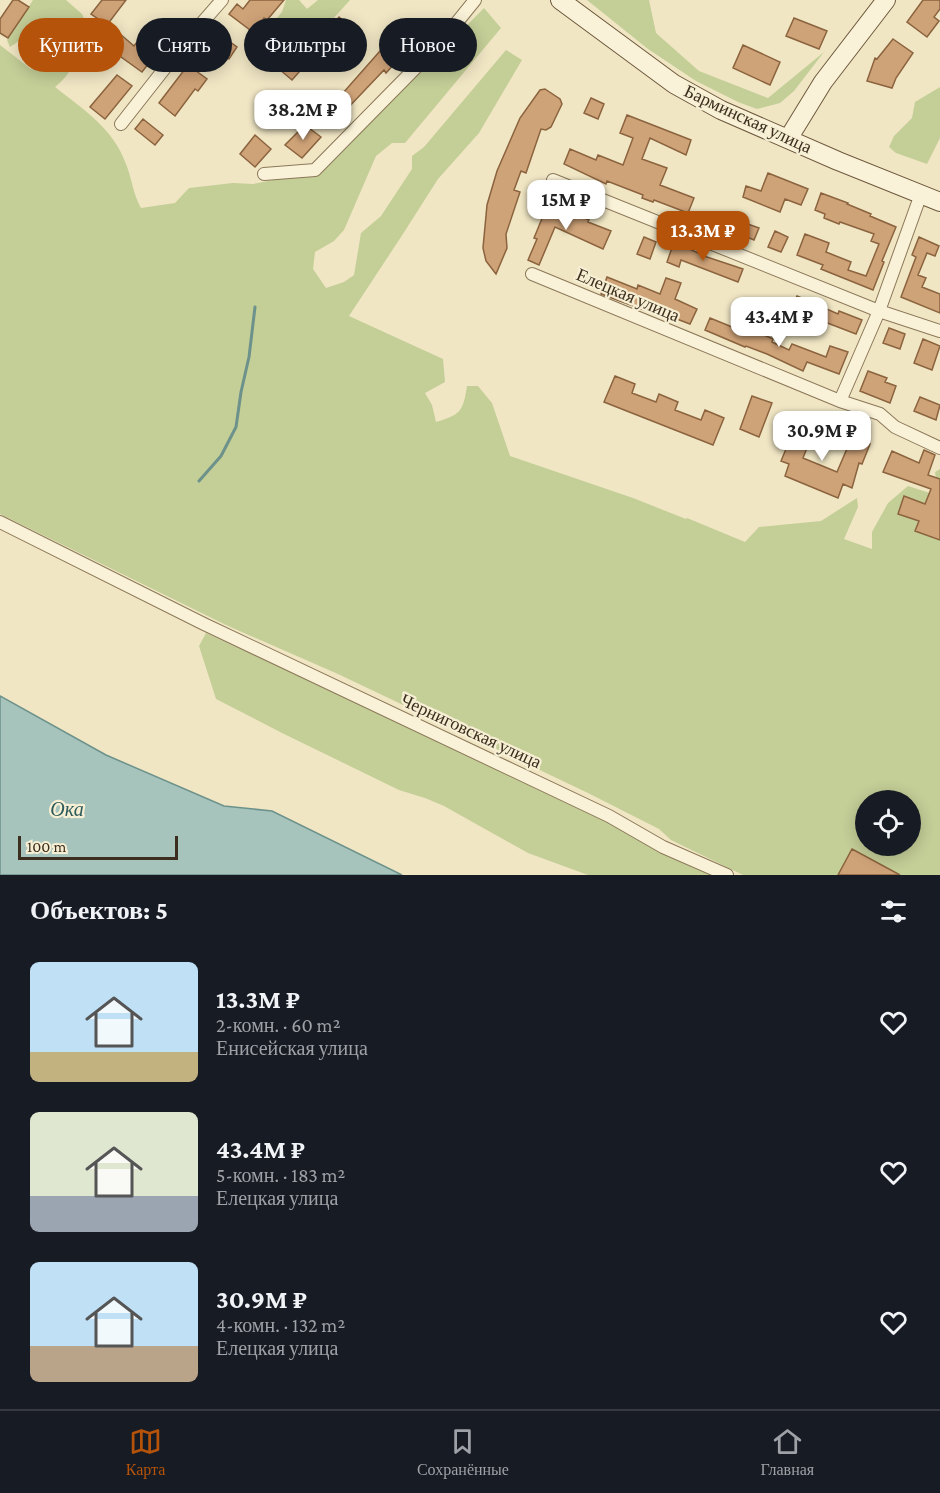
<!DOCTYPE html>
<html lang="ru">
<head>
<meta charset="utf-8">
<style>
  body { margin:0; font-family:"Crimson Pro",serif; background:#242831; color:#f1f3f6; height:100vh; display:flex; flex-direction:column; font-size:22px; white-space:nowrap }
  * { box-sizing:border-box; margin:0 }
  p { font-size:20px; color:#9ea1a6 }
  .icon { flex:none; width:33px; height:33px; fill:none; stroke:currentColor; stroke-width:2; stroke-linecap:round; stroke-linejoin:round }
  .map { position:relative; height:875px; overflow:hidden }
  .details { display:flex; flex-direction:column; background:#171b24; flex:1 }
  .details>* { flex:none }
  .hud { position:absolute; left:18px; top:18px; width:600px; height:54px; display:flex; gap:12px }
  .fabs { position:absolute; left:855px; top:790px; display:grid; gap:12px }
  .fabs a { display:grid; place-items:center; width:66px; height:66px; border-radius:50%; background:#171b24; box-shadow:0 3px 15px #0003; font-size:30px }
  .scale { position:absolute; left:18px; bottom:15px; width:160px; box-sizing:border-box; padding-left:6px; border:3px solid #3b2e1e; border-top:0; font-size:16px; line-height:21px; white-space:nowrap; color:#3b2e1e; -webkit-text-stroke:4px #f7efd4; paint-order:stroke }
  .price { position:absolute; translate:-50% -51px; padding:0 14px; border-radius:12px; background:#fff; color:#222; font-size:20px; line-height:39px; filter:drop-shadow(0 2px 3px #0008) }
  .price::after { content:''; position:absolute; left:50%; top:36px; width:18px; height:14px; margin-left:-9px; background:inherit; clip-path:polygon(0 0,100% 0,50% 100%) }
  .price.on { background:#b45309; color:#fff }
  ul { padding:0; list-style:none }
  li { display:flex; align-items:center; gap:18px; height:150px; padding:0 30px }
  li span { display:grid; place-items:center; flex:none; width:168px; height:120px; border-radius:9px; color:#555 }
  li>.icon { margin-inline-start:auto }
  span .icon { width:72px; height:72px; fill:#fffc; stroke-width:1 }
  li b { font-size:26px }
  h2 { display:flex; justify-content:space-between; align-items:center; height:72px; padding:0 30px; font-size:26px }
  .tag { padding:0 21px; border-radius:27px; background:#171b24; box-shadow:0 3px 15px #0003; font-size:21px; line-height:54px }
  .tag.on { background:#b45309; color:#fff }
  .tab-bar { display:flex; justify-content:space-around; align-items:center; height:84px; border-top:2px solid #363941; background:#171b24; font-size:16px; color:#9ea1a6 }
  .tab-bar a { display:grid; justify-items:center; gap:3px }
  .tab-bar .on { color:#b45309 }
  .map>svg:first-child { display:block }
  .green { fill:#c4ce97; fill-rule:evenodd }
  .water { fill:#a6c3bc; stroke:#6c928b; stroke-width:1.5 }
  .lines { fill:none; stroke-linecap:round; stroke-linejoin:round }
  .stream { stroke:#6c928b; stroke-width:3 }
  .building { fill:#cfa378; stroke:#8b633e; stroke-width:1.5 }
  .street-casing { stroke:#8b7859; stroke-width:14 }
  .secondary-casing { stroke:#6d593d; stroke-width:20 }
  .street { stroke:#faf2d8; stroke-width:12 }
  .secondary { stroke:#faf2d8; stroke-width:18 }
  .labels { text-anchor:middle; stroke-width:4.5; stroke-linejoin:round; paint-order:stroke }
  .street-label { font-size:18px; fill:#3b2e1e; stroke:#f7efd4 }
  .water-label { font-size:20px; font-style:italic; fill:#2d5a5b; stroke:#f7efd4 }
</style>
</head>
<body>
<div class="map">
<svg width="940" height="875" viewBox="0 0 940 875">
  <rect width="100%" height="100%" fill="#f0e6c4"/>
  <path class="green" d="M33,0H66L82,14L92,37L80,42C74,64 72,73 55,87C84,110 113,128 126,164C132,179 133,194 141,208L175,203L189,188L233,183L253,184L294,176L319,175L484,8L501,28L405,143H392L376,156L344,230L334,241L315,252L313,269L326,288L344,282L354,275L361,233L381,216L412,169V156L424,147L506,50L522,60L479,133L438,179L401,237L349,316L443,359L445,382L425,393L432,405L436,422C460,415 463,412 467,386H478L492,403L510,456L633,498L686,519L687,518L745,542L759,527L821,521L857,498L858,507L844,539L872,549V532L888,503L908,486L939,496L935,472L940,469V875H743L671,840L659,829L588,793L338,674L226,625L0,514V45L31,69L36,44L25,37L10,47L7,40ZM866,801H910V846H866Z
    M286,0H299L307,9L318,0H350L314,40L326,57L310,60L282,53L266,31L282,12Z
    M587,0H649L656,33L699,71L768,98L824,52L794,91L780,103L757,109L738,102L696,81L648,49Z
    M940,87V138L927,164L896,153L889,147L894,136L912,118L915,102Z
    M206,633L502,769L714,875H588L528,853L444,806L425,798L399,790L282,733L216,699L199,646Z"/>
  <path class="water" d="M0,696L106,755L224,806L272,811L402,875H0Z"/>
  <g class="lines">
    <path class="stream" d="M199,481L221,456L236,427L241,392L249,357L255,307"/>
  </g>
  <path class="building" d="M13,0H18L29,7L8,38L0,33V19Z
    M102,0H126L107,25L91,14Z
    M250,0H284L267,20L264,18L254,33L229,14L237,4L243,9Z
    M923,0H940V9L934,17L939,21L927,37L907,22Z
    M339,17L364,38L353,51L328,31Z
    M794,18L827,31L819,49L786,36Z
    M112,27L134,46L146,30L164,44L142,72L114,52L108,60L95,49Z
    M215,31L237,47L229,59L207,43Z
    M403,34L413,43L386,73L384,70L345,111L333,99L341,91L343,93L380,51L384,54Z
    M893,39L913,53L896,78L892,88L867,81L875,58L877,59Z
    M743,45L780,62L770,85L733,68Z
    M294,51L307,63L292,80L279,69Z
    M188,65L207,79L198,91L195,89L175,116L159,103Z
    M117,75L132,86L105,119L90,107Z
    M545,89L560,99L562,104L551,127L546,130L541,129L526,173L521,171L514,190L520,192L506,234L507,248L496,274L486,261L483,248L487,205L497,171L520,118L540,90Z
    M285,91L299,101L288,117L274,108Z
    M591,98L604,104L598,119L584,113Z
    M627,115L691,140L686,155L650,138L642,159L667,168L660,185L694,198L688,213L654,200L653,202L642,198L643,195L607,181L606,184L564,164L570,149L596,160L598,155L623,165L633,138L620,133Z
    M143,119L163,135L155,145L135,129Z
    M305,125L321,137L302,158L285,145Z
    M255,135L271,149L255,167L240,154Z
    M768,173L808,189L801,205L785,199L780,212L743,197L746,186L761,191Z
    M821,193L848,203L847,204L871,214L870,216L896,227L882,261L884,262L873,290L821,269L823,265L797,255L805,234L829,243L826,252L851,262L848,270L866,276L879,244L871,241L874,234L840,222L839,224L824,218L825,214L815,210Z
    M548,204L589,220L588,222L611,231L603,249L555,227L539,265L528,260L537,239L534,238Z
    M725,216L759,228L754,240L721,226Z
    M775,231L788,237L781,252L768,247Z
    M644,237L656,242L650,259L637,254Z
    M919,237L939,246L935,256L927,253L918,275L926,278L922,287L940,294V313L901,297L916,257L912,255Z
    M674,242L707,257L743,269L738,282L681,260L679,267L667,262Z
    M607,277L637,289L638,285L660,294L666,278L681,283L675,299L697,309L690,324L645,307L644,310L601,294Z
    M797,296L838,314L839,311L862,320L856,334L791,309Z
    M710,318L737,329L739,324L773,339L772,342L789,350L792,344L826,357L830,346L848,352L839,374L807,362L803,371L767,354L746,346L745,347L705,330Z
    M889,328L905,334L900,349L883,343Z
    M923,339L940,346L932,370L914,363Z
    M868,371L887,378L885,382L896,386L890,403L860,391Z
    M615,376L635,384L632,393L656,402L659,394L678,402L675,410L701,420L705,410L724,418L713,445L604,402Z
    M752,396L772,403L759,437L740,429Z
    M920,397L940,405L936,420L914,411Z
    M799,418L816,425L803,458L837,472L852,437L870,444L862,464L859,463L852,488L843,484L838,498L785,476L789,464L781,461Z
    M924,450L935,455L928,475L940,479V540L915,531L919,521L898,514L904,496L925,504L931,489L883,472L892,451L919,463Z
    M852,849L900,875H838Z"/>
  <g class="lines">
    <g class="street-casing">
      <path id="street" d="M121,124L187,40L222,0
        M264,174L315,170L441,42L475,0
        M553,180L879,311L940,331
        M532,274L840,401L880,414L895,427L940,448
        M840,401L879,311L921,194
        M0,522L204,624L609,816L663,847L727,875"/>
    </g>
    <g class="secondary-casing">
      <path id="secondary" d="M560,0L674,84L721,110L838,161L940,202
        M788,139L823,82L886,0"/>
    </g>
    <use href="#street" class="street"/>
    <use href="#secondary" class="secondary"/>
  </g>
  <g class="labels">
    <g class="street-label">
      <text transform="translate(748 119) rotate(25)" y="6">Барминская улица</text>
      <text transform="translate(628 295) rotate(23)" y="6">Елецкая улица</text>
      <text transform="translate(471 731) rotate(25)" y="6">Черниговская улица</text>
    </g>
    <g class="water-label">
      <text x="67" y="816">Ока</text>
    </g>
  </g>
</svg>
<div class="fabs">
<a><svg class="icon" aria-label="locate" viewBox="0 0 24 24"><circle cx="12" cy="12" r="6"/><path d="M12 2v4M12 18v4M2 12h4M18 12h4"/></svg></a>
</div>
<div class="scale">100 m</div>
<b class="price" style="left:303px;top:141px">38.2M ₽</b>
<b class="price" style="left:566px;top:231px">15M ₽</b>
<b class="price on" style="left:703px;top:262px">13.3M ₽</b>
<b class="price" style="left:779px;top:348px">43.4M ₽</b>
<b class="price" style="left:822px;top:462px">30.9M ₽</b>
<div class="hud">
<a class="tag on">Купить</a>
<a class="tag">Снять</a>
<a class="tag">Фильтры</a>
<a class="tag">Новое</a>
</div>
</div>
<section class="details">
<h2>Объектов: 5<svg class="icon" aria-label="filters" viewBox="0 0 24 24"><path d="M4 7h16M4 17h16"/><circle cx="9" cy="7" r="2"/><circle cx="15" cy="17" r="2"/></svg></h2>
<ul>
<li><span style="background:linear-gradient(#bfe0f5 75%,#c2b280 0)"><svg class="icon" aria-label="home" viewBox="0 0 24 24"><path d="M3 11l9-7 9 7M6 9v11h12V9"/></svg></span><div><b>13.3M ₽</b><p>2-комн. · 60 m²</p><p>Енисейская улица</p></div><svg class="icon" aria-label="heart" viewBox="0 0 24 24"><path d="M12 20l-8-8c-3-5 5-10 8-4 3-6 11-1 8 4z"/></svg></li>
<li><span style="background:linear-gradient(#dfe7d0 70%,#9aa5b1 0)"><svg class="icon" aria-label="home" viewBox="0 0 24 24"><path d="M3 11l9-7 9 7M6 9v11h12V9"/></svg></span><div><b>43.4M ₽</b><p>5-комн. · 183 m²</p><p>Елецкая улица</p></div><svg class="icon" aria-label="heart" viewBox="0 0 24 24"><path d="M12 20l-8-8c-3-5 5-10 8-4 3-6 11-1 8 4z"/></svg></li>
<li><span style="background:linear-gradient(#bfe0f5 70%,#b9a48a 0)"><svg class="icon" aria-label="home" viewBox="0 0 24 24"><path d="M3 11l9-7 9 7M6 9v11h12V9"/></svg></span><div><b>30.9M ₽</b><p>4-комн. · 132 m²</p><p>Елецкая улица</p></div><svg class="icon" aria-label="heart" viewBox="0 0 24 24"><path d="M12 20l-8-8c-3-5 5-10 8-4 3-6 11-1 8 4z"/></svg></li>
</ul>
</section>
<nav class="tab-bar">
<a class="on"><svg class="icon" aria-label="map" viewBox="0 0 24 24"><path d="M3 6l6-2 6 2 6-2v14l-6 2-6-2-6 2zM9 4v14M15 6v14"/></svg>Карта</a>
<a><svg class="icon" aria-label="saved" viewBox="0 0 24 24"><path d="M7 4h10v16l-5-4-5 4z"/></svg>Сохранённые</a>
<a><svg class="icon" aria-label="home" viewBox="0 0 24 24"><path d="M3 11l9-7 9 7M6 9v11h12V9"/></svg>Главная</a>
</nav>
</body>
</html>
